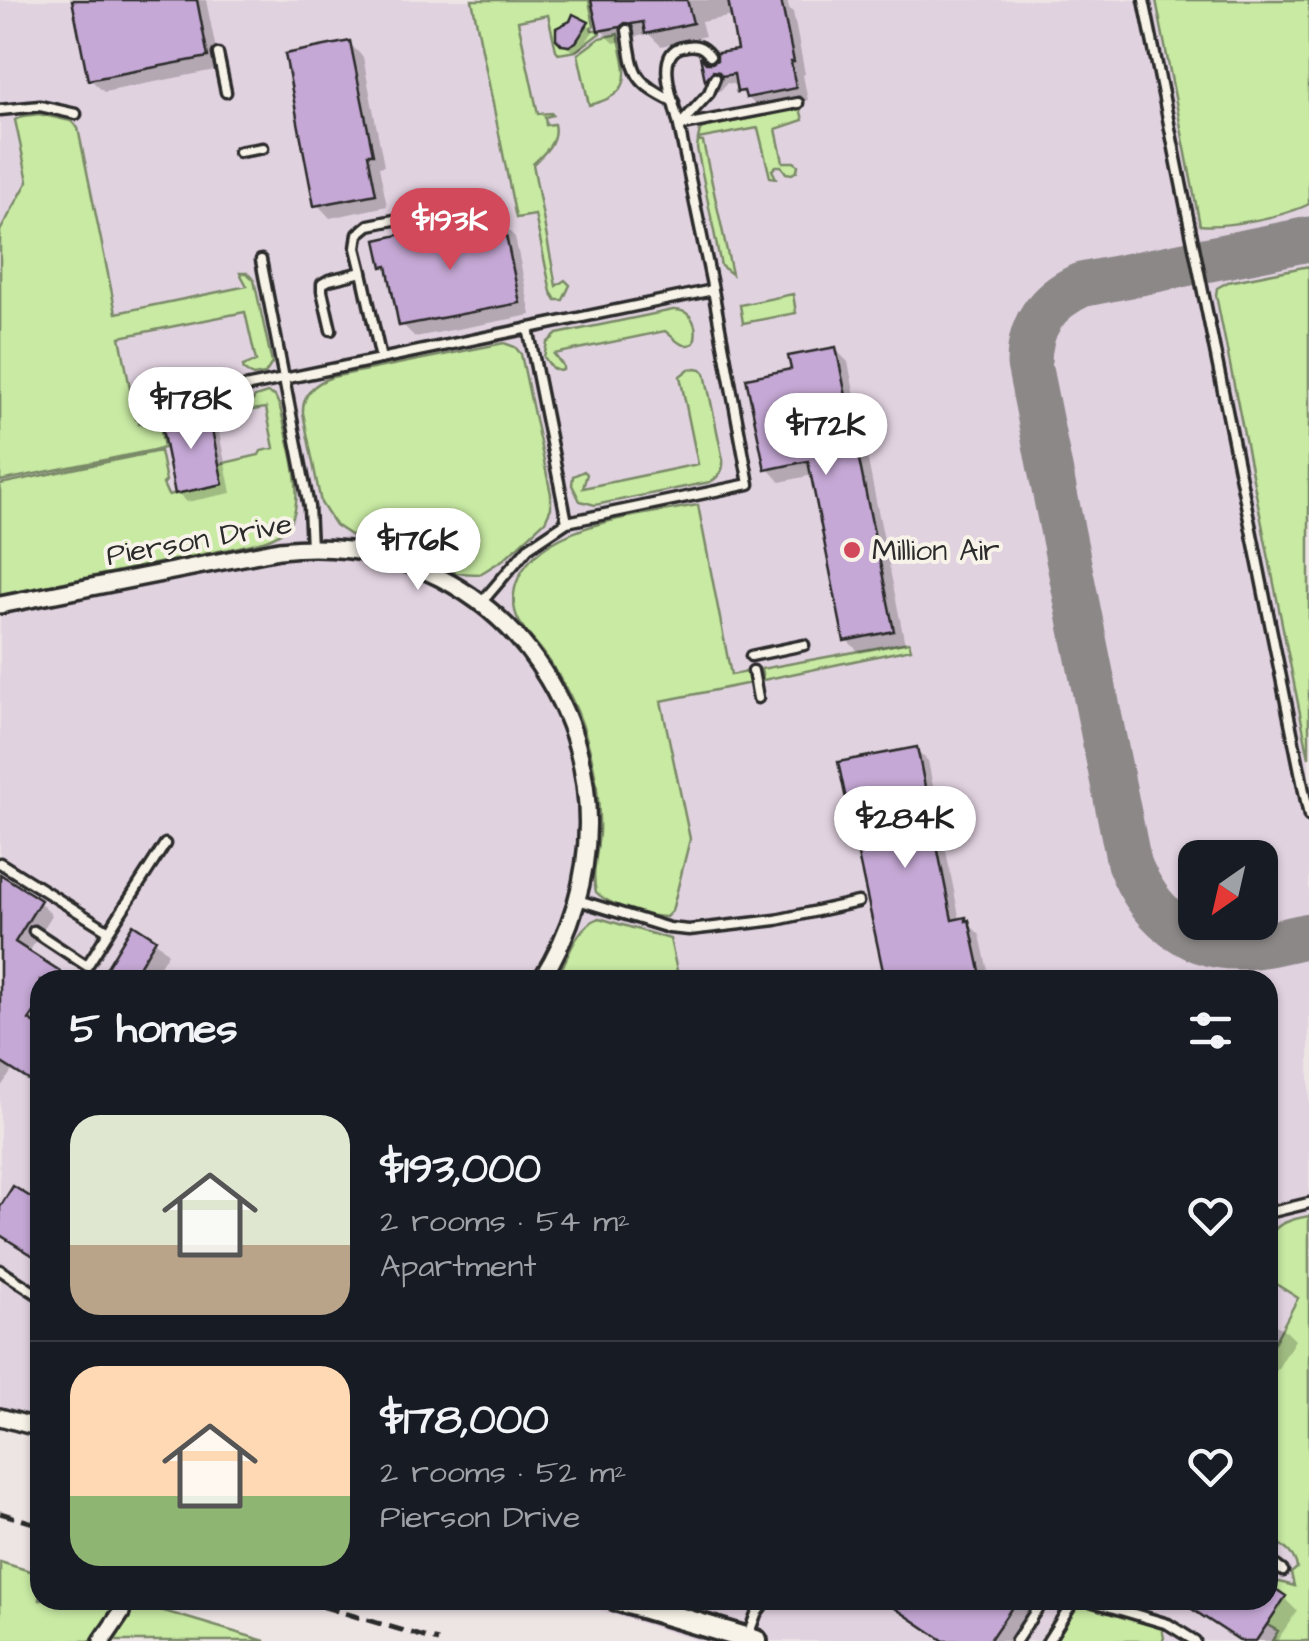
<!DOCTYPE html>
<html lang="en">
<head>
<meta charset="utf-8">
<style>
  body { margin:0; font-family:"Architects Daughter",sans-serif; background:#20242c; color:#f1f3f6; height:100vh; display:flex; flex-direction:column; font-size:38px; white-space:nowrap }
  * { box-sizing:border-box; margin:0 }
  p { font-size:32px; color:#9ea1a6 }
  .icon { flex:none; width:55px; height:55px; fill:none; stroke:currentColor; stroke-width:2; stroke-linecap:round; stroke-linejoin:round }
  .map { position:relative; flex:1; overflow:hidden }
  .panel { position:absolute; left:30px; top:970px; width:1248px; height:640px; display:flex; flex-direction:column; background:#171b24; border-radius:30px; box-shadow:0 2px 8px #0004 }
  .panel>* { flex:none }
  .needle { width:65px; rotate:214deg }
  .tools { position:absolute; left:1178px; top:840px; display:grid; gap:20px }
  .tools a { display:grid; place-items:center; width:100px; height:100px; border-radius:20px; background:#171b24; box-shadow:0 2px 8px #0004; font-size:50px }
  .price { position:absolute; translate:-50% -85px; padding:0 22px; border-radius:35px; background:#fff; color:#222; font-size:32px; line-height:65px; filter:drop-shadow(0 2px 5px #0008) }
  .price::after { content:''; position:absolute; left:50%; top:60px; width:30px; height:22px; margin-left:-15px; background:inherit; clip-path:polygon(0 0,100% 0,50% 100%) }
  .price.current { background:#d1495b; color:#fff }
  ul { padding:0; list-style:none }
  li { display:flex; align-items:center; gap:30px; height:250px; padding:0 40px }
  li+li { border-top:2px solid #363941 }
  li span { display:grid; place-items:center; flex:none; width:280px; height:200px; border-radius:30px; color:#555 }
  li>.icon { margin-inline-start:auto }
  span .icon { width:120px; height:120px; fill:#fffc; stroke-width:1 }
  li b { font-size:42px }
  h2 { display:flex; justify-content:space-between; align-items:center; height:120px; padding:0 40px; font-size:42px }
  .map>svg:first-child { display:block }
  .built { fill:#e1d2e0; fill-rule:evenodd }
  .green { fill:#c8eaa3; stroke:#7a8a67; stroke-width:2.5 }
  .shadow { fill:#0003 }
  .lines { fill:none; stroke-linecap:round; stroke-linejoin:round }
  .taxiway { stroke:#8c8888; stroke-width:45 }
  .building { fill:#c5a8d5; stroke:#2b2b2b; stroke-width:2.5 }
  .service-casing { stroke:#2b2b2b; stroke-width:15 }
  .minor-casing { stroke:#2b2b2b; stroke-width:22 }
  .tertiary-casing { stroke:#2b2b2b; stroke-width:28 }
  .service { stroke:#f7f3e8; stroke-width:8 }
  .minor { stroke:#f7f3e8; stroke-width:15 }
  .tertiary { stroke:#f7f3e8; stroke-width:20 }
  .rail { stroke:#2b2b2b; stroke-width:5; stroke-dasharray:15 8; stroke-linecap:butt }
  .poi-dot { fill:#d1495b; stroke:#f7f3e8; stroke-width:4 }
  .labels { text-anchor:middle; stroke-width:8; stroke-linejoin:round; paint-order:stroke }
  .street-label { font-size:30px; fill:#2b2b2b; stroke:#f7f3e8 }
  .poi-label { font-size:30px; fill:#2b2b2b; stroke:#f7f3e8; text-anchor:start }
</style>
</head>
<body>
<div class="map">
<svg width="1309" height="1641" viewBox="0 0 1309 1641">
  <rect width="100%" height="100%" fill="#ede4e4"/>
  <filter id="ink" filterUnits="userSpaceOnUse"><feTurbulence type="fractalNoise" baseFrequency=".01" numOctaves="2"/><feDisplacementMap in="SourceGraphic" scale="20" xChannelSelector="R" yChannelSelector="G"/><feConvolveMatrix kernelMatrix="1 2 1 2 8 2 1 2 1" color-interpolation-filters="sRGB"/></filter>
  <g filter="url(#ink)">
    <path class="built" d="M0,0H1309V1641H699L566,1600H1268V980H40V1440L0,1428ZM1195,858H1260V922H1195Z"/>
    <path class="green" d="M472,0H589L594,26L591,27L592,30H598L600,33L576,51L559,54L556,50L548,15L518,21L538,114L551,113L553,115L545,117L546,125L554,124C558,141 545,153 533,164L556,286L565,280L570,285L563,300H556L551,292L535,215L516,218Z
      M1156,0H1309V204C1286,216 1225,228 1200,225Z
      M618,34C626,72 637,94 589,105L578,54L600,38Z
      M800,108L803,120L776,129L783,162H794L798,165L797,171L792,174L786,173L781,166H776L772,170L776,178L770,177L758,128L698,139L700,130L703,128Z
      M39,114L71,121L78,128L116,313L247,286L240,273H247L254,280L272,363L265,374L253,376L244,370L243,366L256,361L245,312L120,337L136,419H139V424L159,420L164,448L0,481V231L28,181L15,120L23,116Z
      M698,141L703,142L732,274L721,266L697,148Z
      M1309,266V758L1216,295L1217,288L1228,282Z
      M793,294L796,313L743,323L740,305Z
      M673,310C692,309 699,326 694,343C681,350 675,338 665,331L554,354L563,366V370L559,371L552,368L544,357L547,343L557,334Z
      M504,343L515,347L521,354L551,494V508L545,521L504,559L480,574L456,573L407,552L358,540L335,525L321,503L303,413C302,393 315,383 332,377Z
      M696,368L701,369L705,373L723,460C724,469 719,477 710,482L595,505L580,501L572,485L573,476L584,471L587,474L583,488L698,464L680,376L689,369Z
      M267,393L275,396L280,407C287,439 311,506 284,530C272,541 254,543 239,547L0,595V484L160,451L166,481L163,484L168,495L220,484L217,462L220,464L259,455L261,451L274,448L266,408L253,410L250,405L255,397Z
      M698,505L731,675L747,672L751,683L661,701L690,839L672,911L666,917C648,917 608,905 596,892C591,873 598,851 599,832C600,799 595,765 585,733C576,704 561,676 543,652C535,641 525,633 519,621C512,608 512,591 519,577C545,522 645,515 698,505Z
      M909,642L911,649L763,680L761,669Z
      M599,918L670,939L679,980H556C568,959 575,927 599,918Z
      M1309,1216V1641H1272L1278,1631L1262,1622L1280,1592L1268,1584L1280,1582L1294,1586L1291,1573L1297,1568C1295,1552 1280,1545 1268,1536V1354L1298,1298L1268,1279C1268,1237 1263,1224 1309,1216Z
      M0,1562L40,1574V1600H127L265,1641H0Z
      M1083,1604L1162,1628L1164,1638L1162,1641H1041C1054,1620 1057,1608 1083,1604Z"/>
    <path class="shadow" d="M75,0H206L220,69L104,92L90,79Z
      M594,0H787L789,9L793,12L805,74L803,75L808,100L761,110L733,84L727,83L720,91L708,78L704,64L713,66L740,52L733,16L701,22L705,36L661,46L650,35H639L634,39L614,43L601,30Z
      M574,17L594,30L582,48L576,51L567,48L561,41Z
      M350,44L363,57L384,166L379,167L387,206L330,218L317,204Z
      M502,224L515,237L531,315L415,337L402,324L392,274L384,266L402,237L407,242Z
      M835,349L848,362L905,644L860,653L847,640L813,475L780,482L767,468L794,371Z
      M207,413L217,422L231,493L187,502L177,492Z
      M916,749L928,761L960,921L965,920L980,935L990,980H887Z
      M0,882L39,902L52,915L28,954L66,980H40V1103L34,1097L39,1089L12,1071L0,1088Z
      M155,941L168,953L151,980H102Z
      M1269,1321L1286,1331L1295,1340L1268,1385Z
      M1268,1587L1284,1598L1297,1611L1277,1641H1238L1201,1617L1188,1604L1191,1600H1268Z
      M881,1600H1038L1010,1641H941Z"/>
    <g class="lines">
      <path class="taxiway" d="M1309,239L1081,285C1046,301 1029,325 1029,364L1129,863C1147,910 1186,948 1239,947C1262,947 1286,940 1309,935"/>
    </g>
    <path class="building" d="M72,0H197L208,57L88,80Z
      M591,0H687L693,23L645,34L643,22L632,24L625,23L620,27L598,31Z
      M728,0H781L794,62H791L796,88L746,98L744,91L737,92L734,74L722,76L719,72L713,71L705,80L700,56L706,63H712L717,60V53L737,50Z
      M573,14L589,22L576,42L569,46L562,45L556,39V28L570,21Z
      M350,41L373,154H368L376,194L314,206L285,54Z
      M503,221L520,303L399,326L387,266L382,267L376,240L403,234L404,240Z
      M836,347L894,631L844,641L808,461L765,470L746,378L791,369L788,356Z
      M208,410L223,484L175,494L160,419Z
      M917,747L952,920L966,917V921L969,920L982,980H885L838,762Z
      M0,874L41,900L15,942L60,971L55,980H40V1004L29,1020L40,1027V1087L0,1062Z
      M133,924L156,939L131,980H99Z
      M13,1186L40,1203V1260L0,1235V1207Z
      M1268,1584L1286,1596L1256,1641H1241L1178,1600H1268Z
      M883,1600H1017L989,1641H944Z"/>
    <g class="lines">
      <g class="service-casing">
        <path id="service" d="M1144,0L1309,816
          M627,30C634,74 632,81 674,102
          M218,54L226,92
          M710,56C702,45 695,44 682,47C653,54 675,104 679,126L709,93L715,78
          M0,110L40,106L76,114
          M239,152L263,148
          M261,260L309,507L311,547
          M362,272L356,248L358,234L369,225L399,219
          M331,330L322,291V284L329,280L362,272L381,359
          M235,389L713,290
          M567,522L749,484L713,290L679,126L798,103
          M481,603L528,548L567,522L528,328
          M751,656L804,645
          M753,671L758,698
          M0,863L109,931L165,844
          M578,900L669,928L689,930L776,920L858,902
          M34,931L87,966L109,931
          M1268,1213L1309,1203
          M0,1270L40,1296
          M1268,1560L1283,1571
          M1087,1600L1168,1624L1195,1641
          M747,1638L756,1614L766,1600
          M1016,1641L1043,1600
          M1048,1641L1074,1600"/>
      </g>
      <g class="minor-casing">
        <path id="minor" d="M0,605L279,550C520,523 668,778 541,980
          M0,1417L40,1428
          M102,1641L121,1613"/>
      </g>
      <g class="tertiary-casing">
        <path id="tertiary" d="M618,1600L756,1641"/>
      </g>
      <use href="#service" class="service"/>
      <use href="#minor" class="minor"/>
      <use href="#tertiary" class="tertiary"/>
      <path class="rail" d="M0,1513L40,1525
        M301,1600L438,1641"/>
    </g>
  </g>
  <circle class="poi-dot" cx="852" cy="550" r="10"/>
  <g class="labels">
    <g class="street-label">
      <text transform="translate(199 539) rotate(-10)" y="10">Pierson Drive</text>
    </g>
    <g class="poi-label">
      <text x="872" y="560">Million Air</text>
    </g>
  </g>
</svg>
<div class="tools">
<a><svg class="needle" viewBox="-14 -14 28 28"><path d="M0-13l5 13h-10z" fill="#e53935"/><path d="M0 13l5-13h-10z" fill="#9ea1a6"/></svg></a>
</div>
<b class="price current" style="left:450px;top:273px">$193K</b>
<b class="price" style="left:191px;top:452px">$178K</b>
<b class="price" style="left:826px;top:478px">$172K</b>
<b class="price" style="left:418px;top:593px">$176K</b>
<b class="price" style="left:905px;top:871px">$284K</b>
<section class="panel">
<h2>5 homes<svg class="icon" aria-label="filters" viewBox="0 0 24 24"><path d="M4 7h16M4 17h16"/><circle cx="9" cy="7" r="2"/><circle cx="15" cy="17" r="2"/></svg></h2>
<ul>
<li><span style="background:linear-gradient(#dfe7d0 65%,#b9a48a 0)"><svg class="icon" aria-label="home" viewBox="0 0 24 24"><path d="M3 11l9-7 9 7M6 9v11h12V9"/></svg></span><div><b>$193,000</b><p>2 rooms · 54 m²</p><p>Apartment</p></div><svg class="icon" aria-label="heart" viewBox="0 0 24 24"><path d="M12 20l-8-8c-3-5 5-10 8-4 3-6 11-1 8 4z"/></svg></li>
<li><span style="background:linear-gradient(#ffd9b3 65%,#8fb573 0)"><svg class="icon" aria-label="home" viewBox="0 0 24 24"><path d="M3 11l9-7 9 7M6 9v11h12V9"/></svg></span><div><b>$178,000</b><p>2 rooms · 52 m²</p><p>Pierson Drive</p></div><svg class="icon" aria-label="heart" viewBox="0 0 24 24"><path d="M12 20l-8-8c-3-5 5-10 8-4 3-6 11-1 8 4z"/></svg></li>
</ul>
</section>
</div>
</body>
</html>
